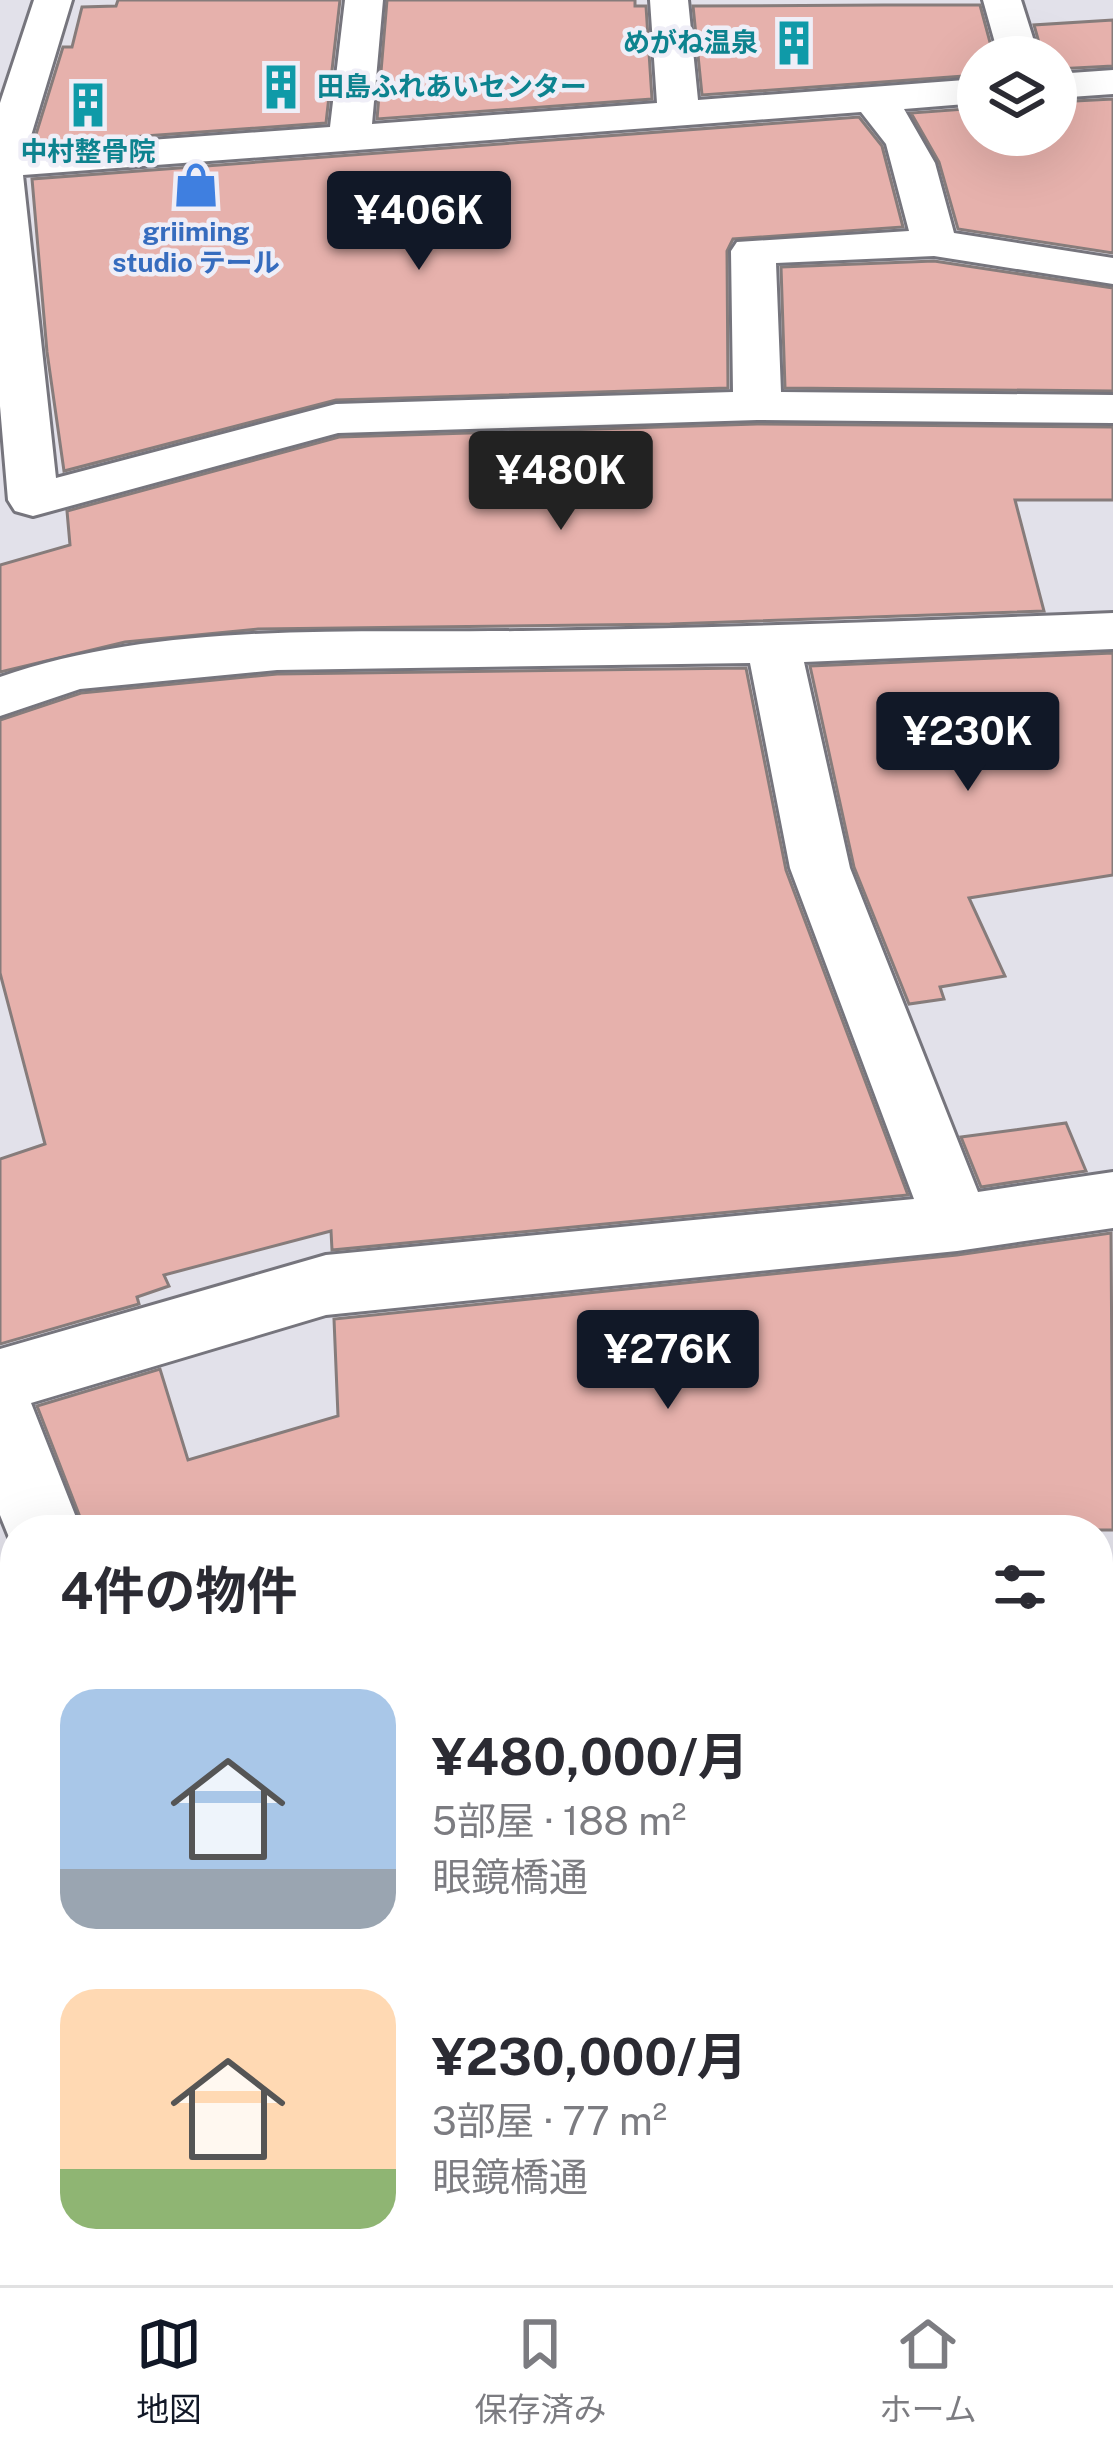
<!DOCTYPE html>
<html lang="ja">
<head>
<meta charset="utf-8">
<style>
  body { margin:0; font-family:"Public Sans","Noto Sans JP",sans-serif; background:#f7f7f7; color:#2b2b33; height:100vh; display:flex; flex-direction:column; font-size:45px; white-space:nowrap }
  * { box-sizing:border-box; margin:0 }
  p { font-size:39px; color:#7c7c81 }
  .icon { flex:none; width:66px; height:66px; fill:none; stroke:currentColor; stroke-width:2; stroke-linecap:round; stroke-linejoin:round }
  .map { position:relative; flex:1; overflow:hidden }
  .sheet { position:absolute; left:0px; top:1515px; width:1113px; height:771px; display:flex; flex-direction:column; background:#fff; border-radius:48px 48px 0 0; box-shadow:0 12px 48px #0002 }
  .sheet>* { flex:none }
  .fabs { position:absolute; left:957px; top:36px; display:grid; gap:24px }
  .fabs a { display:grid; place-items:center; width:120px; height:120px; border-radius:50%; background:#fff; box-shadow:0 12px 48px #0002; font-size:60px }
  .price { position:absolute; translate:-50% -102px; padding:0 27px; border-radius:12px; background:#111827; color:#fff; font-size:39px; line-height:78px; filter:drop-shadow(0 3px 6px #0008) }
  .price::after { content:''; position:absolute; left:50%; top:72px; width:36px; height:27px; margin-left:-18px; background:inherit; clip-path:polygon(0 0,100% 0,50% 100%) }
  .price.on { background:#222; color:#fff }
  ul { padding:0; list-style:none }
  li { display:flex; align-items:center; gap:36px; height:300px; padding:0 60px }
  li span { display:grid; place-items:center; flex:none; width:336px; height:240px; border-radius:36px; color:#555 }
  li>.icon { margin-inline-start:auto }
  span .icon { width:144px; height:144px; fill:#fffc; stroke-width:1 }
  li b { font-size:51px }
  h2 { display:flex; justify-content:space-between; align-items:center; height:144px; padding:0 60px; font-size:51px }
  .menu { display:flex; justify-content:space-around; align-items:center; height:168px; border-top:3px solid #e1e1e2; background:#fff; font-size:33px; color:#7c7c81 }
  .menu a { display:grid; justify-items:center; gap:6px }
  .menu .on { color:#111827 }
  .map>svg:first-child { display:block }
  .building { fill:#e6b1ac; stroke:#867c7b; stroke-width:3 }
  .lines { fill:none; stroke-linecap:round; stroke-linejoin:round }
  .minor-casing { stroke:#76757d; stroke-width:6 }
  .path { stroke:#a2a1a8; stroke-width:9; stroke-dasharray:12 12; stroke-linecap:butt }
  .minor { fill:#fff; fill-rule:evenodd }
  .labels { text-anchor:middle; stroke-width:9; stroke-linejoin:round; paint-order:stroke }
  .far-culture-label { font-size:27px; font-weight:bold; fill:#0d838f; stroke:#efeef7; text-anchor:end }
  .far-shop-label { font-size:27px; font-weight:bold; fill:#366cbe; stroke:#efeef7 }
</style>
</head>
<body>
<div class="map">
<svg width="1113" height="2285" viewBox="0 0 1113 2285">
  <rect width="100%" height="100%" fill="#e2e1ea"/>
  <path class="building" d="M118,0H340L326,123L33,144L63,47H72L82,7L116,6Z
    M387,0H635V6H646L652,99L377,119Z
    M884,5H980L994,57H978V75L702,95L693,6Z
    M1113,20V66L1056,69V57H1043L1034,25Z
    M1113,99V253L958,229L939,162L911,113L978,108V135H1056V102Z
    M859,117L882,146L903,227L733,239L727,251L728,388L336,400L64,471L47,352L32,179Z
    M934,261L1113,288V391L785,388L781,267Z
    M757,424L1113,427V500H1015L1044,611L670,624L258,629L125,642L0,672V565L70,545L67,511L339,437Z
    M1113,653V875L969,898L1005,976L940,987L944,999L909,1004L854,867L810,666Z
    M746,668L786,870L908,1195L332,1250L331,1231L164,1275L169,1286L137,1297L139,1304L0,1344V1159L45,1144L0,973V720L81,693L277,674Z
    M1066,1123L1086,1171L981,1187L961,1137Z
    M1111,1233L1113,1530H85L37,1406L160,1369L188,1460L338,1416L334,1319L957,1255Z"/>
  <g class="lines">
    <g class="minor-casing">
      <path id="minor" d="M34,0H72L27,149L330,127L345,0H383L372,124L657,103L650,0H688L698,100L978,79V103L904,109L935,163L954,233L1113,258V284L934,256L776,263L781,392L1113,395V423L757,420L338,433L33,516L15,511L8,500L0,406V103ZM861,112L886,144L909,231L737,242L731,251L733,392L336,404L56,478L23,175Z
        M983,0H1021L1039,57H999Z
        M1113,70V94L1056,98V74Z
        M1113,613V649L804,662L850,868L978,1192L1113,1172V1228L957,1251L326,1315L31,1403L81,1530H15V1552L0,1515V1349L326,1255L914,1199L790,868L750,663L277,670L80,689L0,716V677C161,621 353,633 522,631C720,628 916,621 1113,613Z
        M246,2271H340L344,2285H250Z"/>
    </g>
    <path class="path" d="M1094,2271L1099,2285"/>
    <use href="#minor" class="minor"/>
  </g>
  <defs>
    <g id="building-bare" transform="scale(3.6)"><path d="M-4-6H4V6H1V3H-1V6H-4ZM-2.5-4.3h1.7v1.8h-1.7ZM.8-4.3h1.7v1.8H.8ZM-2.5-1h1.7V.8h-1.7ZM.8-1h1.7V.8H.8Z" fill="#0f9aa8" stroke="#efeef7" stroke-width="2.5" paint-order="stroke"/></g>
    <g id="shop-bare" transform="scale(3.6)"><path d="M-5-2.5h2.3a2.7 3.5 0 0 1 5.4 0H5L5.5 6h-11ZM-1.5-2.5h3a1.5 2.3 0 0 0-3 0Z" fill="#3f7fe0" stroke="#efeef7" stroke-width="2.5" paint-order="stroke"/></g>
  </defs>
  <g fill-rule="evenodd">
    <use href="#building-bare" x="794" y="43"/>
    <use href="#building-bare" x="281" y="87"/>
    <use href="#building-bare" x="88" y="105"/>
    <use href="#shop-bare" x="196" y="185"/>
  </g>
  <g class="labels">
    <g class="far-culture-label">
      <text x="758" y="52">めがね温泉</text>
      <text x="317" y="96" text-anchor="start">田島ふれあいセンター</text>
      <text x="88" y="161" text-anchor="middle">中村整骨院</text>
    </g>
    <g class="far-shop-label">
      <text x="196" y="241">griiming<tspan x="196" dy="31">studio テール</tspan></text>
    </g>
  </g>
</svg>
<div class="fabs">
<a><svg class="icon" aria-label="layers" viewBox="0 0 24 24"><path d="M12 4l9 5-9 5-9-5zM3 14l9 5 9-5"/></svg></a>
</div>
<b class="price" style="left:419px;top:273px">¥406K</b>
<b class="price on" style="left:561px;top:533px">¥480K</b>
<b class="price" style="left:968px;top:794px">¥230K</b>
<b class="price" style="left:668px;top:1412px">¥276K</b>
<section class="sheet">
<h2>4件の物件<svg class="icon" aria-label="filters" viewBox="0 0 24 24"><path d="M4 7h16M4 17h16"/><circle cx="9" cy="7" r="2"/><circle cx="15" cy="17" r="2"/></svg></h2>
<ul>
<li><span style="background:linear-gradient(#a9c7e8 75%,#9aa5b1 0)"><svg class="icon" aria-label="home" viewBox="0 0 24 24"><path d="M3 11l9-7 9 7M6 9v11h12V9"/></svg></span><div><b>¥480,000/月</b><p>5部屋 · 188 m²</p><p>眼鏡橋通</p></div></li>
<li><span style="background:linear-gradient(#ffd9b3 75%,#8fb573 0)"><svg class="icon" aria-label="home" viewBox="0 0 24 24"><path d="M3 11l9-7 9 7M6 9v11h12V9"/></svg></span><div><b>¥230,000/月</b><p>3部屋 · 77 m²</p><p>眼鏡橋通</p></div></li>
</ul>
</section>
</div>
<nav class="menu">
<a class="on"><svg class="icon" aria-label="map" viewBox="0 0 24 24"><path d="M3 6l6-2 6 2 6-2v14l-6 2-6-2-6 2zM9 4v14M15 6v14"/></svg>地図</a>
<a><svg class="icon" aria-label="saved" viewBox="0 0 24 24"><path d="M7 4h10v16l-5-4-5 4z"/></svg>保存済み</a>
<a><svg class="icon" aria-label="home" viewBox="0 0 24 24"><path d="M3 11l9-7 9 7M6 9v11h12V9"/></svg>ホーム</a>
</nav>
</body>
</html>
